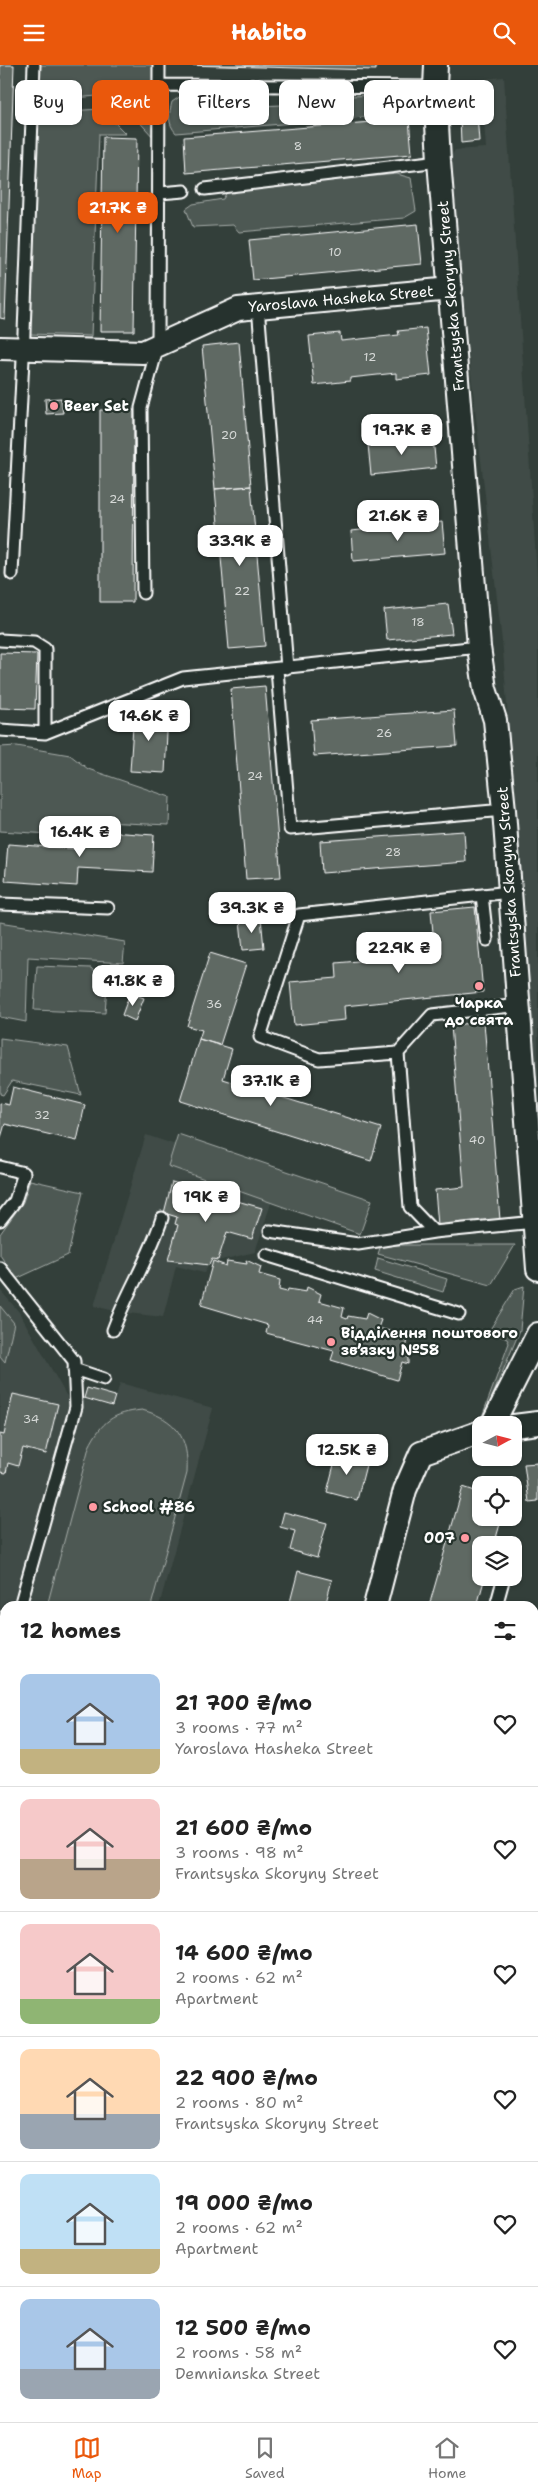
<!DOCTYPE html>
<html lang="en">
<head>
<meta charset="utf-8">
<style>
  body { margin:0; font-family:"Shantell Sans",sans-serif; background:#f2f2f2; color:#222; height:100vh; display:flex; flex-direction:column; font-size:19px; white-space:nowrap }
  * { box-sizing:border-box; margin:0 }
  p { font-size:16px; color:#767676 }
  .icon { flex:none; width:28px; height:28px; fill:none; stroke:currentColor; stroke-width:2; stroke-linecap:round; stroke-linejoin:round }
  .map { position:relative; flex:1; overflow:hidden }
  .panel { position:absolute; left:0px; top:1536px; width:539px; height:821px; display:flex; flex-direction:column; background:#fff; border-radius:15px 15px 0 0; box-shadow:0 1px 4px #0004 }
  .panel>* { flex:none }
  .guide { position:absolute; left:15px; top:15px; width:509px; height:45px; display:flex; gap:10px }
  .needle { width:32px; rotate:83deg }
  .fabs { position:absolute; left:472px; top:1351px; display:grid; gap:10px }
  .fabs a { display:grid; place-items:center; width:50px; height:50px; border-radius:10px; background:#fff; box-shadow:0 1px 4px #0004; font-size:25px }
  .price { position:absolute; translate:-50% -42px; padding:0 11px; border-radius:10px; background:#fff; color:#222; font-size:16px; line-height:32px; filter:drop-shadow(0 1px 2px #0008) }
  .price::after { content:''; position:absolute; left:50%; top:30px; width:15px; height:11px; margin-left:-8px; background:inherit; clip-path:polygon(0 0,100% 0,50% 100%) }
  .price.selected { background:#ea580c; color:#fff }
  ul { padding:0; list-style:none }
  li { display:flex; align-items:center; gap:15px; height:125px; padding:0 20px }
  li+li { border-top:1px solid #e0e0e0 }
  li span { display:grid; place-items:center; flex:none; width:140px; height:100px; border-radius:10px; color:#555 }
  li>.icon { margin-inline-start:auto }
  span .icon { width:60px; height:60px; fill:#fffc; stroke-width:1 }
  li b { font-size:21px }
  h2 { display:flex; justify-content:space-between; align-items:center; height:60px; padding:0 20px; font-size:21px }
  .pill { padding:0 18px; border-radius:10px; background:#fff; box-shadow:0 1px 4px #0004; font-size:18px; line-height:45px }
  .pill.selected { background:#ea580c; color:#fff }
  header { display:flex; justify-content:space-between; align-items:center; height:65px; padding:0 20px; background:#ea580c; color:#fff; font-size:22px; font-weight:700 }
  .menu { display:flex; justify-content:space-around; align-items:center; height:70px; border-top:1px solid #e0e0e0; background:#fff; font-size:14px; color:#767676 }
  .menu a { display:grid; justify-items:center; gap:2px }
  .menu .selected { color:#ea580c }
  .map>svg:first-child { display:block }
  .built { fill:#404c47 }
  .green { fill:#4d5853; stroke:#a6aca9 }
  .building { fill:#5f6964; stroke:#fff }
  .lines { fill:none; stroke-linecap:round; stroke-linejoin:round }
  .lane-casing { stroke:#fff; stroke-width:15 }
  .street-casing { stroke:#fff; stroke-width:26 }
  .lane { stroke:#26332d; stroke-width:11 }
  .street { stroke:#26332d; stroke-width:22 }
  .poi-dot { fill:#ff9aa2; stroke:#26332d; stroke-width:2 }
  .labels { text-anchor:middle; stroke-width:4.5; stroke-linejoin:round; paint-order:stroke }
  .number-label { font-size:12px; fill:#d7dad8 }
  .street-label { font-size:15px; fill:#fff; stroke:#26332d }
  .poi-label { font-size:15px; font-weight:bold; fill:#fff; stroke:#26332d; text-anchor:start }
</style>
</head>
<body>
<header><svg class="icon" aria-label="menu" viewBox="0 0 24 24"><path d="M4 6h16M4 12h16M4 18h16"/></svg>Habito<svg class="icon" aria-label="search" viewBox="0 0 24 24"><circle cx="10" cy="10" r="6"/><path d="M15 15l6 6"/></svg></header>
<div class="map">
<svg width="538" height="2357" viewBox="0 0 538 2357">
  <rect width="100%" height="100%" fill="#333f3a"/>
  <filter id="ink" filterUnits="userSpaceOnUse"><feTurbulence type="fractalNoise" baseFrequency=".02" numOctaves="2"/><feDisplacementMap in="SourceGraphic" scale="10" xChannelSelector="R" yChannelSelector="G"/><feConvolveMatrix kernelMatrix="1 2 1 2 8 2 1 2 1" color-interpolation-filters="sRGB"/></filter>
  <g filter="url(#ink)">
    <path class="built" d="M504,12L538,526V1067L503,585L461,223L449,95L455,85L486,83L483,43L452,45L450,18Z
      M146,1070L279,1114L255,1187L217,1196L212,1195L204,1208L176,1201L163,1252L119,1247L94,1241Z
      M0,1225L19,1247L66,1330L113,1342L120,1318L213,1343L159,1541H5V1661L0,1660Z
      M5,2039V2352L263,2353L262,2357H0V2040Z"/>
    <path class="green" d="M40,0H154L156,26L39,36Z
      M254,29L258,41L282,40L285,32L398,30L403,32L406,40L399,49L176,68C167,58 169,49 172,37L181,31Z
      M155,36V74L123,39Z
      M101,44L126,69H99L91,271L28,269L36,48Z
      M397,109L411,113L416,146L404,153L239,167L233,160L193,162L186,144L193,139L223,134L228,125Z
      M17,681L70,690L88,704L170,732L169,760L80,756L68,770L0,766V682Z
      M0,857L125,877L123,898L28,892L26,957L0,952Z
      M37,901L91,903L107,921L105,948L34,945Z
      M0,973L68,982L81,1030L12,1016L3,1030L0,1029Z
      M178,1069L372,1135L360,1169L168,1101Z
      M30,1115L83,1127L68,1190L16,1214L0,1190V1169L23,1137Z
      M381,1180H515L491,1220L378,1189Z
      M378,1193L447,1214L443,1227L375,1206Z
      M524,1221L520,1265L483,1354L475,1360L483,1349L509,1278L507,1274L489,1266L515,1224Z
      M0,1241L14,1258L5,1297L0,1291Z
      M142,1345C176,1354 189,1372 187,1408L151,1541H47L89,1382C102,1356 113,1348 142,1345Z
      M0,1995L5,2000V2031H0Z
      M538,2168V2357H489L490,2353L534,2352V2185Z"/>
    <path class="building" d="M0,0H14L5,254L0,253Z
      M183,0H376V5Z
      M477,50L479,76L461,78L460,52Z
      M409,54L412,89L186,108L184,72Z
      M103,72L137,73L134,266H100Z
      M418,159L422,199L253,215L249,175Z
      M426,263L431,310L396,314V308L350,313V316L314,320L309,271L340,268L341,276L399,270L398,266Z
      M239,277L251,421L215,424L202,281Z
      M61,333L63,348L46,349L45,334Z
      M100,345H134L133,537H100Z
      M433,373L436,403L371,410L368,379Z
      M251,421L265,581L229,584L215,424Z
      M442,457L445,488L353,496L351,466Z
      M448,539L452,569L387,575L384,545Z
      M0,588L37,589L35,644L0,643Z
      M265,621L281,812L246,814L231,624Z
      M454,645L457,681L314,691L311,655Z
      M134,646L168,648L165,708L130,706Z
      M80,765L154,770L152,807L78,803L77,821L5,816L8,779L78,784Z
      M464,766L466,797L322,808L320,776Z
      M475,842L483,927L344,941L345,955L294,960L290,917L337,913L336,898L435,889L431,846Z
      M261,853L264,883L243,885L240,855Z
      M210,888L246,899L220,980L199,974L202,965L187,961Z
      M130,928L144,933L135,956L122,950Z
      M484,957L500,1155L438,1160L435,1125L464,1122L451,960Z
      M199,974L232,984L223,1014L381,1063L371,1096L180,1036Z
      M13,1022L85,1040L77,1076L5,1059L0,1076V1038L9,1040Z
      M172,1117L213,1129L215,1125L223,1132L262,1143L252,1174L227,1167L218,1195L212,1194L209,1200L168,1195L178,1160L175,1159L177,1152L164,1148Z
      M246,1195L261,1202L259,1209L280,1215L279,1225L287,1227L288,1224L306,1227L307,1222L321,1229L319,1236L344,1243L342,1252L347,1254L348,1251L365,1254L367,1248L381,1255L378,1263L409,1271L405,1287L408,1288V1299L402,1297L397,1315L331,1295L334,1286L266,1268L268,1260L201,1240L213,1196L226,1201L227,1196L247,1199Z
      M87,1323L115,1331L112,1341L84,1333Z
      M13,1329L58,1339L46,1389L23,1383L18,1401L8,1398L6,1408L0,1407V1369L4,1370Z
      M337,1388L367,1396L357,1435L327,1427Z
      M538,1398V1436L529,1437L524,1399Z
      M463,1422L481,1428V1452H502L494,1480H481V1512H485L477,1541H429Z
      M284,1447L327,1458L317,1493L290,1485L295,1466L280,1462Z
      M298,1506L332,1515L325,1541H289Z
      M0,1776L5,1777V1906L0,1904Z
      M534,1797L538,1798V1845L534,1843Z
      M5,2061V2136L0,2126V2062Z
      M0,2190L5,2207V2271L0,2254Z
      M30,2352H49L51,2357H31Z
      M75,2352H92L91,2357H74Z
      M119,2352H156L155,2357H118Z
      M182,2352H218L217,2357H181Z
      M244,2352H263L262,2357H243Z
      M374,2352H421L414,2357H373Z"/>
    <g class="lines">
      <g class="lane-casing">
        <path id="lane" d="M159,20L435,22
          M205,124L439,96
          M160,128L184,126
          M258,241L287,603
          M12,509L23,294L34,0
          M143,528L141,343L158,280L159,0
          M0,575L34,577L45,584V668
          M277,604L290,764L504,745
          M0,665L45,668L183,613L479,582
          M510,827L299,850L260,972L319,994L398,988L432,950L519,940
          M482,830L487,875
          M0,839L108,843
          M398,988L410,1142L434,1167L535,1157
          M0,1102L24,1108L15,1136L0,1155
          M270,1166L358,1179L434,1167
          M266,1190L459,1249
          M0,1203L74,1296L76,1342L20,1541
          M113,1265C127,1227 150,1192 162,1153
          M74,1304L104,1314
          M496,1541L504,1512
          M0,1553L5,1554
          M4,1602L5,1600
          M534,1768L538,1769
          M0,1980L5,1985
          M0,2035H5
          M0,2050L5,2049
          M534,2057L538,2038
          M0,2160L5,2177
          M0,2286L5,2302
          M21,2352L22,2357
          M58,2352L60,2357
          M105,2357L106,2352
          M168,2357L169,2352
          M226,2357L227,2352
          M305,2357L306,2352
          M462,2357L463,2352"/>
      </g>
      <g class="street-casing">
        <path id="street" d="M436,0L435,22L439,96L479,582L485,624L495,655L504,745L538,1204
          M0,283L143,287L238,244L451,224
          M492,1360L538,1269
          M514,1361L538,1358
          M375,1541L405,1425L421,1388L481,1367
          M534,1893L538,1895"/>
      </g>
      <use href="#lane" class="lane"/>
      <use href="#street" class="street"/>
    </g>
  </g>
  <g class="poi-dot">
    <circle cx="54" cy="341" r="5"/>
    <circle cx="479" cy="921" r="5"/>
    <circle cx="331" cy="1277" r="5"/>
    <circle cx="93" cy="1442" r="5"/>
    <circle cx="465" cy="1473" r="5"/>
  </g>
  <g class="labels">
    <g class="number-label">
      <text x="298" y="85">8</text>
      <text x="335" y="191">10</text>
      <text x="370" y="296">12</text>
      <text x="229" y="374">20</text>
      <text x="117" y="438">24</text>
      <text x="242" y="530">22</text>
      <text x="418" y="561">18</text>
      <text x="384" y="672">26</text>
      <text x="255" y="715">24</text>
      <text x="393" y="791">28</text>
      <text x="214" y="943">36</text>
      <text x="42" y="1054">32</text>
      <text x="477" y="1079">40</text>
      <text x="315" y="1259">44</text>
      <text x="31" y="1358">34</text>
    </g>
    <g class="street-label">
      <text transform="translate(451 231) rotate(-95)" y="5">Frantsyska Skoryny Street</text>
      <text transform="translate(341 234) rotate(-5)" y="5">Yaroslava Hasheka Street</text>
      <text transform="translate(509 817) rotate(-94)" y="5">Frantsyska Skoryny Street</text>
    </g>
    <g class="poi-label">
      <text x="64" y="346">Beer Set</text>
      <text x="479" y="943" text-anchor="middle">Чарка<tspan x="479" dy="17">до свята</tspan></text>
      <text x="341" y="1273">Відділення поштового<tspan x="341" dy="17">зв’язку №58</tspan></text>
      <text x="103" y="1447">School #86</text>
      <text x="455" y="1478" text-anchor="end">007</text>
    </g>
  </g>
</svg>
<div class="fabs">
<a><svg class="needle" viewBox="-14 -14 28 28"><path d="M0-13l5 13h-10z" fill="#e53935"/><path d="M0 13l5-13h-10z" fill="#767676"/></svg></a>
<a><svg class="icon" aria-label="locate" viewBox="0 0 24 24"><circle cx="12" cy="12" r="6"/><path d="M12 2v4M12 18v4M2 12h4M18 12h4"/></svg></a>
<a><svg class="icon" aria-label="layers" viewBox="0 0 24 24"><path d="M12 4l9 5-9 5-9-5zM3 14l9 5 9-5"/></svg></a>
</div>
<b class="price selected" style="left:118px;top:169px">21.7K ₴</b>
<b class="price" style="left:402px;top:391px">19.7K ₴</b>
<b class="price" style="left:398px;top:477px">21.6K ₴</b>
<b class="price" style="left:240px;top:502px">33.9K ₴</b>
<b class="price" style="left:149px;top:677px">14.6K ₴</b>
<b class="price" style="left:80px;top:793px">16.4K ₴</b>
<b class="price" style="left:252px;top:869px">39.3K ₴</b>
<b class="price" style="left:399px;top:909px">22.9K ₴</b>
<b class="price" style="left:133px;top:942px">41.8K ₴</b>
<b class="price" style="left:271px;top:1042px">37.1K ₴</b>
<b class="price" style="left:206px;top:1158px">19K ₴</b>
<b class="price" style="left:347px;top:1411px">12.5K ₴</b>
<div class="guide">
<a class="pill">Buy</a>
<a class="pill selected">Rent</a>
<a class="pill">Filters</a>
<a class="pill">New</a>
<a class="pill">Apartment</a>
</div>
<section class="panel">
<h2>12 homes<svg class="icon" aria-label="filters" viewBox="0 0 24 24"><path d="M4 7h16M4 17h16"/><circle cx="9" cy="7" r="2"/><circle cx="15" cy="17" r="2"/></svg></h2>
<ul>
<li><span style="background:linear-gradient(#a9c7e8 75%,#c2b280 0)"><svg class="icon" aria-label="home" viewBox="0 0 24 24"><path d="M3 11l9-7 9 7M6 9v11h12V9"/></svg></span><div><b>21 700 ₴/mo</b><p>3 rooms · 77 m²</p><p>Yaroslava Hasheka Street</p></div><svg class="icon" aria-label="heart" viewBox="0 0 24 24"><path d="M12 20l-8-8c-3-5 5-10 8-4 3-6 11-1 8 4z"/></svg></li>
<li><span style="background:linear-gradient(#f6c9c9 60%,#b9a48a 0)"><svg class="icon" aria-label="home" viewBox="0 0 24 24"><path d="M3 11l9-7 9 7M6 9v11h12V9"/></svg></span><div><b>21 600 ₴/mo</b><p>3 rooms · 98 m²</p><p>Frantsyska Skoryny Street</p></div><svg class="icon" aria-label="heart" viewBox="0 0 24 24"><path d="M12 20l-8-8c-3-5 5-10 8-4 3-6 11-1 8 4z"/></svg></li>
<li><span style="background:linear-gradient(#f6c9c9 75%,#8fb573 0)"><svg class="icon" aria-label="home" viewBox="0 0 24 24"><path d="M3 11l9-7 9 7M6 9v11h12V9"/></svg></span><div><b>14 600 ₴/mo</b><p>2 rooms · 62 m²</p><p>Apartment</p></div><svg class="icon" aria-label="heart" viewBox="0 0 24 24"><path d="M12 20l-8-8c-3-5 5-10 8-4 3-6 11-1 8 4z"/></svg></li>
<li><span style="background:linear-gradient(#ffd9b3 65%,#9aa5b1 0)"><svg class="icon" aria-label="home" viewBox="0 0 24 24"><path d="M3 11l9-7 9 7M6 9v11h12V9"/></svg></span><div><b>22 900 ₴/mo</b><p>2 rooms · 80 m²</p><p>Frantsyska Skoryny Street</p></div><svg class="icon" aria-label="heart" viewBox="0 0 24 24"><path d="M12 20l-8-8c-3-5 5-10 8-4 3-6 11-1 8 4z"/></svg></li>
<li><span style="background:linear-gradient(#bfe0f5 75%,#c2b280 0)"><svg class="icon" aria-label="home" viewBox="0 0 24 24"><path d="M3 11l9-7 9 7M6 9v11h12V9"/></svg></span><div><b>19 000 ₴/mo</b><p>2 rooms · 62 m²</p><p>Apartment</p></div><svg class="icon" aria-label="heart" viewBox="0 0 24 24"><path d="M12 20l-8-8c-3-5 5-10 8-4 3-6 11-1 8 4z"/></svg></li>
<li><span style="background:linear-gradient(#a9c7e8 70%,#9aa5b1 0)"><svg class="icon" aria-label="home" viewBox="0 0 24 24"><path d="M3 11l9-7 9 7M6 9v11h12V9"/></svg></span><div><b>12 500 ₴/mo</b><p>2 rooms · 58 m²</p><p>Demnianska Street</p></div><svg class="icon" aria-label="heart" viewBox="0 0 24 24"><path d="M12 20l-8-8c-3-5 5-10 8-4 3-6 11-1 8 4z"/></svg></li>
</ul>
</section>
</div>
<nav class="menu">
<a class="selected"><svg class="icon" aria-label="map" viewBox="0 0 24 24"><path d="M3 6l6-2 6 2 6-2v14l-6 2-6-2-6 2zM9 4v14M15 6v14"/></svg>Map</a>
<a><svg class="icon" aria-label="saved" viewBox="0 0 24 24"><path d="M7 4h10v16l-5-4-5 4z"/></svg>Saved</a>
<a><svg class="icon" aria-label="home" viewBox="0 0 24 24"><path d="M3 11l9-7 9 7M6 9v11h12V9"/></svg>Home</a>
</nav>
</body>
</html>
